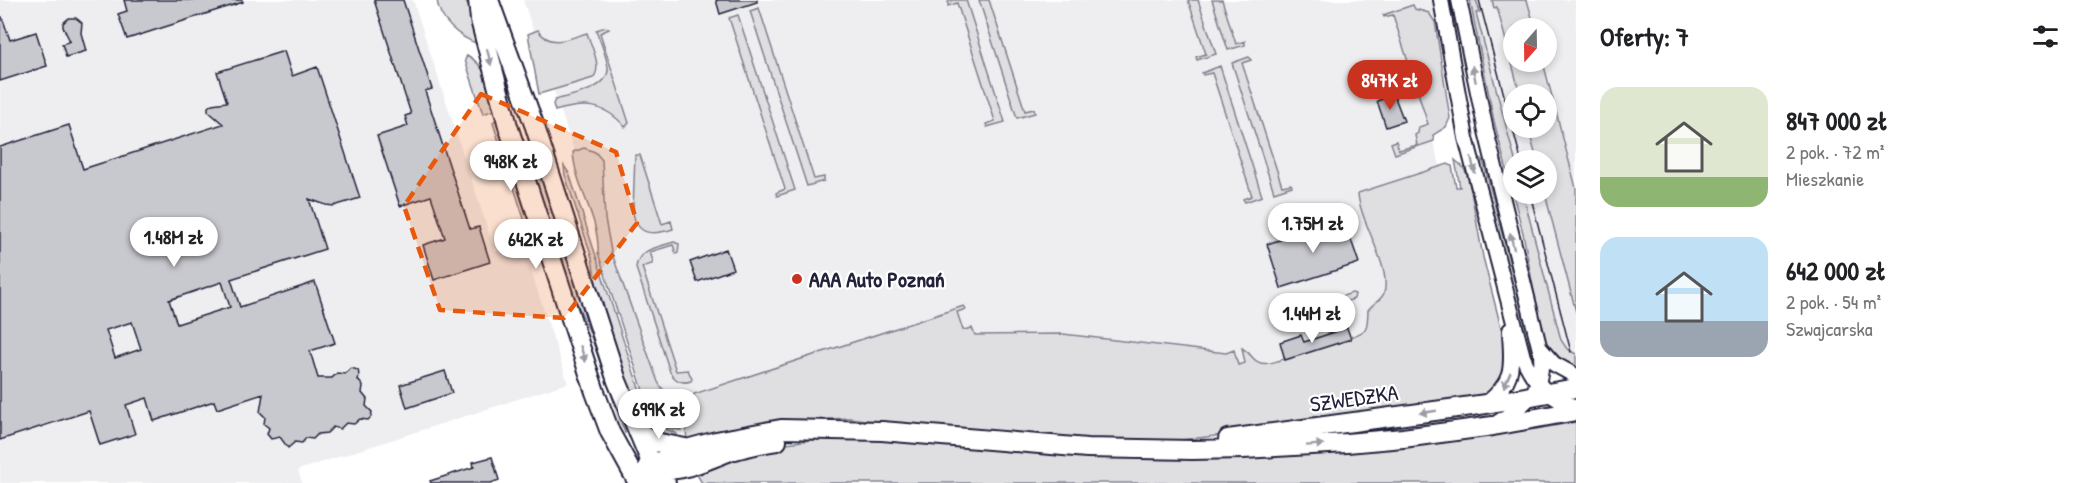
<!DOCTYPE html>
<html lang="pl">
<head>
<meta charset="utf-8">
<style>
  body { margin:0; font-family:"Patrick Hand",sans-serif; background:#f6f6f6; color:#202124; height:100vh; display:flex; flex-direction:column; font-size:22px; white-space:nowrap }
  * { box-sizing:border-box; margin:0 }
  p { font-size:20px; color:#757577 }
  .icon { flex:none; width:33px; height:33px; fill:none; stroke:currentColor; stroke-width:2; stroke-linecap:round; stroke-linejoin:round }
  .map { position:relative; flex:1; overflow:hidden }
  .panel { display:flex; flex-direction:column; background:#fff; width:510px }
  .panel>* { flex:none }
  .needle { width:39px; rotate:200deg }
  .buttons { position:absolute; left:1503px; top:18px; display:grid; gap:12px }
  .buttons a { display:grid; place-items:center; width:54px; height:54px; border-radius:50%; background:#fff; box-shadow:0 3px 9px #0003; font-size:30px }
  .price { position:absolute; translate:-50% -51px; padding:0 14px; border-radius:21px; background:#fff; color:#222; font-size:20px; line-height:39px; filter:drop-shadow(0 2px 3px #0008) }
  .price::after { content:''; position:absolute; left:50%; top:36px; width:18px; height:14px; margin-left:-9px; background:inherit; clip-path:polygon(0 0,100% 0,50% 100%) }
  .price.current { background:#c8321e; color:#fff }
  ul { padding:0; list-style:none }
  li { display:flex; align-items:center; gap:18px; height:150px; padding:0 24px }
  li span { display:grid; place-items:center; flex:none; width:168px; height:120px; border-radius:18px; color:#555 }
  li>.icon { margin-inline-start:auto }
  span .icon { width:72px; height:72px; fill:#fffc; stroke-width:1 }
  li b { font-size:26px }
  h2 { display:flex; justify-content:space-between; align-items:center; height:72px; padding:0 24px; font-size:26px }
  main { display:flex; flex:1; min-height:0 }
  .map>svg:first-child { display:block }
  .built { fill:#eeeef1 }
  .green { fill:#dfdfe2; stroke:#80808e; stroke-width:1.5 }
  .building { fill:#c8c8cf; stroke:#22223b; stroke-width:1.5; fill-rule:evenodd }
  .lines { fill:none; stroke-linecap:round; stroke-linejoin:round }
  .minor-casing { stroke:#22223b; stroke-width:18 }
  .tertiary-casing { stroke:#22223b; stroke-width:22 }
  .minor { stroke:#fff; stroke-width:14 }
  .tertiary { stroke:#fff; stroke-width:18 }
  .tram { stroke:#22223b; stroke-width:1.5 }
  .oneway { fill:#9c9ca7 }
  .marked { fill:#e8590c; fill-opacity:0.2; stroke:#e8590c; stroke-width:4.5; stroke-dasharray:12 8; stroke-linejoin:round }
  .poi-dot { fill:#c8321e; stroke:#fff; stroke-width:2 }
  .labels { text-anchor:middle; stroke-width:4.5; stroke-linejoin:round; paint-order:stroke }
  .poi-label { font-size:22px; font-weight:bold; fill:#22223b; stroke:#fff; text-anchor:start }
  .street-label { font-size:22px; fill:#22223b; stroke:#fff }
</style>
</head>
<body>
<main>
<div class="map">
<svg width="1576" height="483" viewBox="0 0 1576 483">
  <rect width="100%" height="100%" fill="#fff"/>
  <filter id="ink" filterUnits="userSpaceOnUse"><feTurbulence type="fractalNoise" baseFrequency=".0167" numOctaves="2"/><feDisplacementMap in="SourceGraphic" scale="12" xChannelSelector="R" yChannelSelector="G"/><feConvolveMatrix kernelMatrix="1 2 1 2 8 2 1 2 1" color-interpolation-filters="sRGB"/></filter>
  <g filter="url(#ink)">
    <path class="built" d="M0,0H413L495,252L522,244L568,383L298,470L302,483H0Z
      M523,0H1576V261L1546,128V94L1522,62H1546V28H1514L1507,45L1520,94H1514V128H1528L1537,160H1515L1484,42L1434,36L1405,46L1444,179L1475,331L1286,395L697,415L659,401Z
      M1523,194H1545L1576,312V354L1567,349L1561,340Z"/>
    <path class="green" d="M437,0H465L469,6L478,44C459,37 439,21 437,0Z
      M953,0H966L1005,122L987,127L986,124L995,121L957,3L948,6V2Z
      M979,0H989L1025,111L1034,109L1035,113L1017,118Z
      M1188,0H1198L1216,54L1197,60L1196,57L1206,54Z
      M1212,0H1222L1236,44L1245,41V45L1228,50Z
      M1470,0H1476L1480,12L1476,13L1515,160L1514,194H1523L1561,340L1567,349L1576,354V366C1558,360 1547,348 1541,330L1523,233L1494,121Z
      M1492,0H1527L1535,28H1514V62H1543L1576,188V312L1545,194L1546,160H1537L1528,128H1546V94H1520L1497,7L1494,8Z
      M1413,5L1415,9L1429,13L1435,22L1450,118L1446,127L1433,135L1434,141L1395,154L1391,143L1396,141L1399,150L1417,145L1415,135L1418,133L1419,127L1428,124L1393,15L1384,17L1383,15Z
      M759,8L814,179L824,177V181L807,186L750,11Z
      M738,15L795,190L777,196L776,193L785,189L729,18Z
      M606,27L609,29L600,33L629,123L625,127C604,102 583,103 555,111L553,104L555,100C571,95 610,90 608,67C606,54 600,41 596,30Z
      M538,30C550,49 570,38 587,33C591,46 603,67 593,78L539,94L528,34Z
      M467,55C487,66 491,89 497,109L483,114L465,60Z
      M1249,57L1251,60L1242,63L1282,186L1291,184L1292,186L1274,192L1232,63Z
      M1220,66L1262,196L1245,202L1243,199L1252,196L1212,73L1203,75L1202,73Z
      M500,119L533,227L526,225L493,123L494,121Z
      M584,148L595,152L602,160L605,219L611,251L658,382C664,394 675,399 688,395L681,430C666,430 655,422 649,409L598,253C600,218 575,187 573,152Z
      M530,152L535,153L630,431L625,433L589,331L567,280L527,157Z
      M635,155H640L662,224L671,221L673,229C654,235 637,237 633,212Z
      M1479,157L1482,159L1485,167L1530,341L1532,358L1528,352Z
      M1455,160L1462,166L1468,175L1483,257L1506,347L1508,368L1492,394L1268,430L1180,440L1125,442L917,426L849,418L785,421L687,441L686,430L694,394L964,306L966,309L957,312L963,330L972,328L975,335L1063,334L1226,353L1234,350L1238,365L1245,363L1242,348C1247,351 1249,353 1253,358C1262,368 1273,362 1284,359L1285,360L1350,339V337C1369,331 1367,328 1368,310C1373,303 1381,301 1384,293C1392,268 1359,220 1358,193L1448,164L1452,166L1456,187H1460Z
      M564,166L569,173L646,410L657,425L677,434L676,441C655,433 648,430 636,410L598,295L592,258L565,175Z
      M674,242L679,244L678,253L676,254L673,245L650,252L653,261L652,264L642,267L676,371L688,370L692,379L691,381C682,384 675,381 670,372L636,268C637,249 659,247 674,242Z
      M1352,293L1355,294L1354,299L1291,319V313Z
      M1576,422V483H702L696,473L778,444L819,439L1373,448L1536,429Z"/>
    <path class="building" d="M124,0H242L243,2L127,39L118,14L127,11Z
      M374,0H403L432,89L425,91L470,229L479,227L490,262L434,280L423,245L445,238L431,196L400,206L377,136L408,126L405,116L411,114Z
      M716,0H757V2L720,14Z
      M2,17L10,40L36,32L47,66L0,81V18Z
      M69,18H76L82,23L81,33L86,51L66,57L62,44L70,41L63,27V23Z
      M284,51L292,76L317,67L360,198L334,206L326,205L309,199L325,249L231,279L240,307L315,282L335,343L310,351L318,378H332L337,373L345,374L351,368L358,370L359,375L358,380L363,386L362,393L367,399L366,406L372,412L371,417L368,420L360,419L354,424L346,423L340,429L333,427L327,433L318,434L313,439L306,438L302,443L295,442L288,448L280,437L271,439L267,434L269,428L264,424L265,417L260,412L263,394L217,409L214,401L154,421L147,398L126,405L135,434L100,445L89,411L0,440V147L69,125L83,169L223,124L208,111V107L212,104L227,102L217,72ZM222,282L230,307L177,324L169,300ZM132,322L141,349L115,358L106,330Z
      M1394,95L1404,121L1386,127L1377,101Z
      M1344,219L1359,263L1281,288L1267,244Z
      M726,249L733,269L697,282L690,262Z
      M1347,328L1351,339L1285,360L1280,342L1301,335L1304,342Z
      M445,371L452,393L407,408L400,385Z
      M492,457L499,480L491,483H431L430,481L474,467L473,462Z"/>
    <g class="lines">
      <g class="minor-casing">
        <path id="minor" d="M1441,0L1466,138L1523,357C1534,383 1549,399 1576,407
          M1459,0L1486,131L1541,354C1544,393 1526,403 1497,423
          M1540,348L1554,364L1576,376
          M1487,403C1517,378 1511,366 1510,330"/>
      </g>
      <g class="tertiary-casing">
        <path id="tertiary" d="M478,0L480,20L508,126L595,392L610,432L638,483
          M489,0L535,127L617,381L653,467L666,483
          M638,432L660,443L685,448
          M1228,439L1486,404L1576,388
          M648,465C676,478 704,460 731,451C746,447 762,443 777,441
          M648,483L653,467L672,453L716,441L781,429L882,431L1087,448L1192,450L1243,449L1347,443L1403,438L1493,426L1576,411"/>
      </g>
      <use href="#minor" class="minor"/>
      <use href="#tertiary" class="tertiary"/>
      <path class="tram" d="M1479,0L1521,160
        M1530,194L1571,352"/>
    </g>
    <defs><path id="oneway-solid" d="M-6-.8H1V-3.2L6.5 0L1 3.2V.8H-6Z" transform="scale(1.5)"/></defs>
    <g class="oneway">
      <use href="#oneway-solid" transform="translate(489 57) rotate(76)"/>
      <use href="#oneway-solid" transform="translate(1474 74) rotate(-102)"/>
      <use href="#oneway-solid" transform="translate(1473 165) rotate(76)"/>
      <use href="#oneway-solid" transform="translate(1512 241) rotate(-103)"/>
      <use href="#oneway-solid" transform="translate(583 354) rotate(72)"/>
      <use href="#oneway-solid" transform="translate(1507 380) rotate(114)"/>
      <use href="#oneway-solid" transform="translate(1428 412) rotate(172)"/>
      <use href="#oneway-solid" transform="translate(1315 445) rotate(-4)"/>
    </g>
  </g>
  <path class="marked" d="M481,94L616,152L637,223L564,318L440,310L404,206Z"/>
  <circle class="poi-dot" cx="797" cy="279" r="6"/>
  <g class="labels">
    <g class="poi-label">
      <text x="809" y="287">AAA Auto Poznań</text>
    </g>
    <g class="street-label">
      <text transform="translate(1354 398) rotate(-8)" y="8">SZWEDZKA</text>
    </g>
  </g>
</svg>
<div class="buttons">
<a><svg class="needle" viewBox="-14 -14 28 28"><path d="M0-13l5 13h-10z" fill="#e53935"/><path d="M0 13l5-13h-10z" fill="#757577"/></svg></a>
<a><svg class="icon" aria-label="locate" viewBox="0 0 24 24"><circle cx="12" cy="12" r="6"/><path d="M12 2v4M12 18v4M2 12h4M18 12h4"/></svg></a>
<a><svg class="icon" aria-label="layers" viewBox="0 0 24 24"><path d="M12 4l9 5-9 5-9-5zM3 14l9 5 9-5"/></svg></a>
</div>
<b class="price current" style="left:1390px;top:111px">847K zł</b>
<b class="price" style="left:511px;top:192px">948K zł</b>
<b class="price" style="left:1313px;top:254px">1.75M zł</b>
<b class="price" style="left:174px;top:268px">1.48M zł</b>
<b class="price" style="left:536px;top:270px">642K zł</b>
<b class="price" style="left:1312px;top:344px">1.44M zł</b>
<b class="price" style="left:659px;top:440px">699K zł</b>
</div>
<section class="panel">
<h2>Oferty: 7<svg class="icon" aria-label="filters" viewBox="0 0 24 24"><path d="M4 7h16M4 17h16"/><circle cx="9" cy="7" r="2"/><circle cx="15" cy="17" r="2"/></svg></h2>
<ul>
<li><span style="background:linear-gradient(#dfe7d0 75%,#8fb573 0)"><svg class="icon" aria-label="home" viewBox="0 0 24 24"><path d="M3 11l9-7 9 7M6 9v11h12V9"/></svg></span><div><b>847 000 zł</b><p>2 pok. · 72 m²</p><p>Mieszkanie</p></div></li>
<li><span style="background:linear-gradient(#bfe0f5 70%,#9aa5b1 0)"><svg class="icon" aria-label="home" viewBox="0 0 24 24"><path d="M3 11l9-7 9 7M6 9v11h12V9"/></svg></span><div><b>642 000 zł</b><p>2 pok. · 54 m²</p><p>Szwajcarska</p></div></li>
</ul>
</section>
</main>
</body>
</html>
